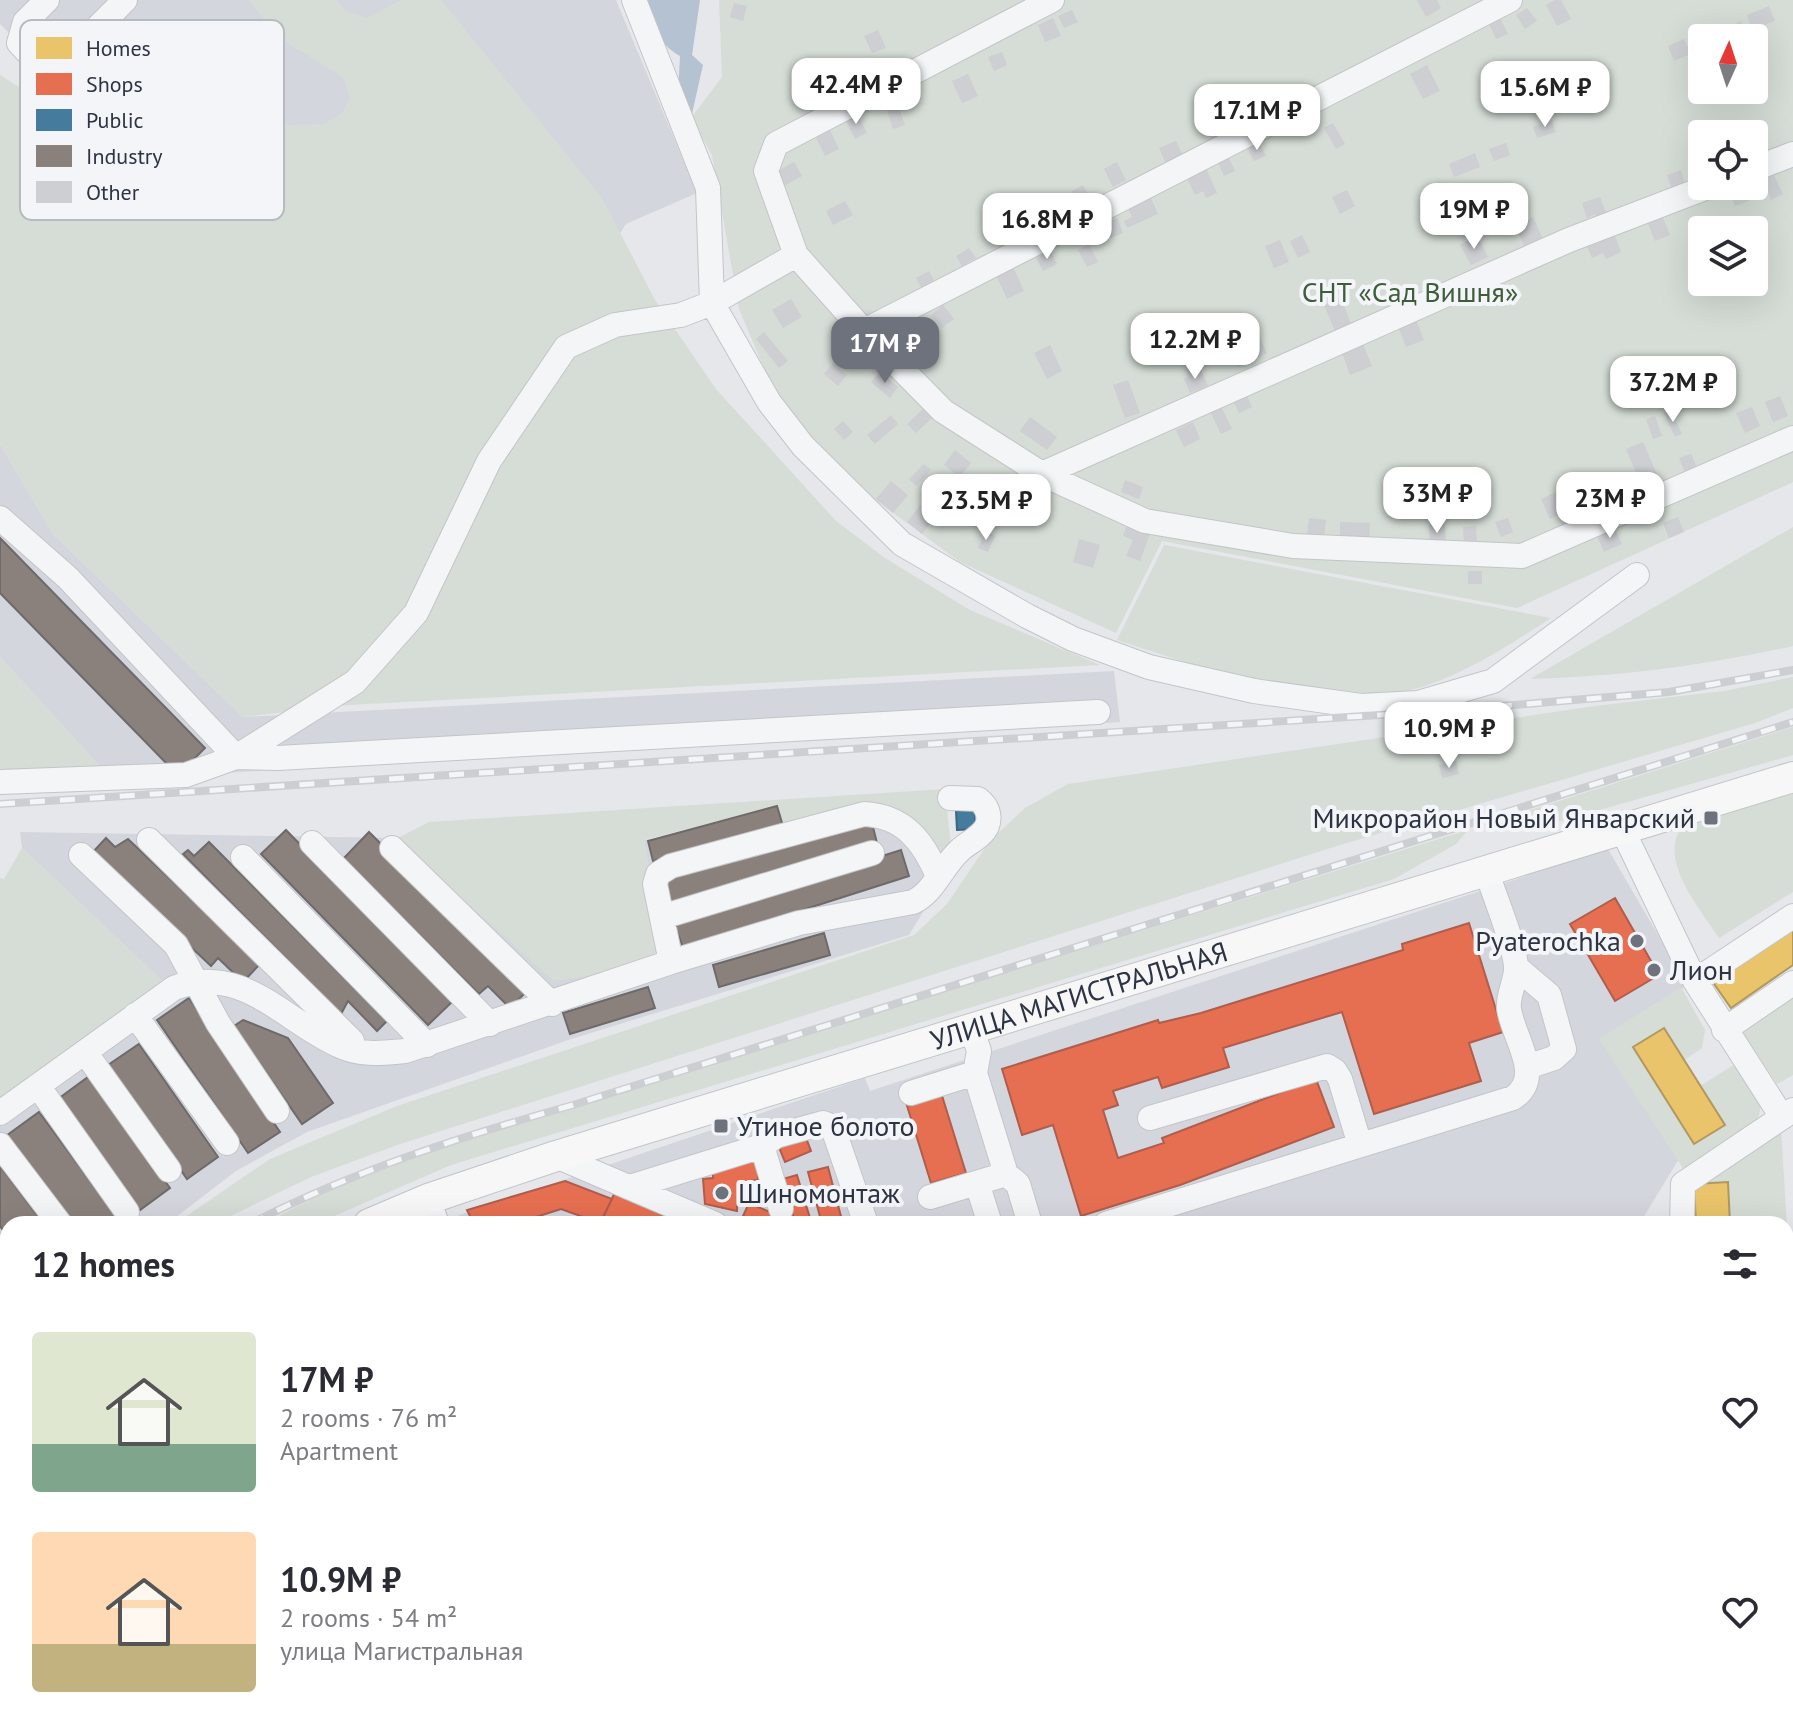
<!DOCTYPE html>
<html lang="en">
<head>
<meta charset="utf-8">
<style>
  body { margin:0; font-family:"PT Sans",sans-serif; background:#f2f2f3; color:#2b2b33; height:100vh; display:flex; flex-direction:column; font-size:30px; white-space:nowrap }
  * { box-sizing:border-box; margin:0 }
  p { font-size:26px; color:#7c7c81 }
  .icon { flex:none; width:44px; height:44px; fill:none; stroke:currentColor; stroke-width:2; stroke-linecap:round; stroke-linejoin:round }
  .map { position:relative; flex:1; overflow:hidden }
  .sheet { position:absolute; left:0px; top:1216px; width:1794px; height:512px; display:flex; flex-direction:column; background:#fff; border-radius:24px 24px 0 0; box-shadow:0 8px 32px #0002 }
  .sheet>* { flex:none }
  .needle { width:52px; rotate:3deg }
  .buttons { position:absolute; left:1688px; top:24px; display:grid; gap:16px }
  .buttons a { display:grid; place-items:center; width:80px; height:80px; border-radius:8px; background:#fff; box-shadow:0 8px 32px #0002; font-size:40px }
  .price { position:absolute; translate:-50% -68px; padding:0 18px; border-radius:16px; background:#fff; color:#222; font-size:26px; line-height:52px; filter:drop-shadow(0 2px 4px #0008) }
  .price::after { content:''; position:absolute; left:50%; top:48px; width:24px; height:18px; margin-left:-12px; background:inherit; clip-path:polygon(0 0,100% 0,50% 100%) }
  .price.current { background:#6d727d; color:#fff }
  ul { padding:0; list-style:none }
  li { display:flex; align-items:center; gap:24px; height:200px; padding:0 32px }
  li span { display:grid; place-items:center; flex:none; width:224px; height:160px; border-radius:8px; color:#555 }
  li>.icon { margin-inline-start:auto }
  span .icon { width:96px; height:96px; fill:#fffc; stroke-width:1 }
  li b { font-size:34px }
  h2 { display:flex; justify-content:space-between; align-items:center; height:96px; padding:0 32px; font-size:34px }
  .map>svg:first-child { display:block }
  .built { fill:#d4d6dd }
  .green { fill:#d5ddd6; fill-rule:evenodd }
  .water { fill:#b5c2d2 }
  .homes { fill:#e9c46a; stroke:#b0985e; stroke-width:2 }
  .shops { fill:#e76f51; stroke:#af5d4c; stroke-width:2 }
  .public { fill:#457b9d; stroke:#3e6582; stroke-width:2 }
  .industry { fill:#8a817c; stroke:#6e6a6b; stroke-width:2 }
  .building { fill:#cdcfd2 }
  .lines { fill:none; stroke-linecap:round; stroke-linejoin:round }
  .minor-casing { stroke:#c3c5c8; stroke-width:26 }
  .major-casing { stroke:#c2c4c7; stroke-width:32 }
  .minor { stroke:#f4f5f6; stroke-width:24 }
  .major { stroke:#f7f7f8; stroke-width:30 }
  .rail-casing { stroke:#cdced1; stroke-width:8 }
  .rail { stroke:#f3f5f8; stroke-width:5; stroke-dasharray:15; stroke-linecap:butt }
  .poi-dot { fill:#6d727d; stroke:#f3f5f8; stroke-width:3 }
  .labels { text-anchor:middle; stroke-width:8; stroke-linejoin:round; paint-order:stroke }
  .park-label { font-size:28px; fill:#3f5d3b; stroke:#f3f5f8 }
  .poi-label { font-size:28px; fill:#2c3342; stroke:#f3f5f8; text-anchor:start }
  .street-label { font-size:28px; fill:#2c3342; stroke:#f3f5f8 }
  .key { fill:#f3f5f8; stroke:#b7bbc1; stroke-width:2 }
  .key-label { font-size:22px; fill:#2c3342 }
</style>
</head>
<body>
<div class="map">
<svg width="1793" height="1728" viewBox="0 0 1793 1728">
  <rect width="100%" height="100%" fill="#e5e7ea"/>
  <path class="built" d="M0,0H616L697,193L626,224L493,426L413,434L0,24Z
    M0,444L53,534L243,717L1114,671L1120,722L186,775L102,769L0,657Z
    M891,806L936,891L909,935L568,1040L307,1132L236,1171L167,1224H8V1345L0,1352V1100L162,981L22,848L20,832L396,838L659,932L644,840Z
    M1608,849L1686,983L1674,1002L1617,1038L1685,1149L1643,1218L1648,1216L1647,1224H455L451,1218L865,1078L870,1091Z"/>
  <path class="green" d="M249,0H336L346,11L367,18L401,0H441L602,198L655,300L716,389L836,521L885,558L970,610L1100,665L348,705L243,717L53,534L0,444V75L85,128L156,124L231,114L290,125L324,124L342,113L350,98L343,77L279,38Z
    M719,0H1793V482L1517,608L1162,541L1116,633L960,562L869,495L780,406L739,309L712,155L691,118L722,77ZM1702,38H1754V90H1702ZM1702,134H1754V186H1702ZM1702,230H1754V282H1702Z
    M1793,527V646C1707,665 1618,677 1530,679Z
    M1164,545L1551,618C1512,643 1472,670 1428,685C1336,717 1205,668 1117,640Z
    M0,657L102,769L0,772Z
    M1793,677V708L1755,723L1340,845L397,1145L311,1177L214,1224H175L270,1159L397,1106L914,935L947,904L989,842L1025,808L1068,784L1595,706L1724,691Z
    M1793,727V755L1536,828L1499,830L1483,825Z
    M1793,787V892L1719,938C1700,908 1651,853 1688,821Z
    M945,789L951,847L939,863L903,819L783,826L777,806L644,840L660,932L653,956L631,970L554,981L396,839L429,822Z
    M1468,830L1456,844L1394,879L451,1165L316,1224H263L327,1191L456,1142Z
    M22,848L162,981L0,1100V878L4,879Z
    M1681,987L1705,1030L1702,1048L1684,1060L1664,1028L1634,1048L1694,1144L1725,1125L1700,1086L1737,1063L1761,1106L1757,1123L1686,1173L1599,1039Z
    M1793,993V1075L1777,1084L1740,1029Z
    M1781,1127L1793,1329L1786,1333V1224H1730L1728,1182L1694,1184Z
    M0,1519H8V1623L0,1629Z
    M96,1720H815L838,1728H97Z
    M960,1720H1244L1197,1728H953Z
    M1365,1720H1481L1456,1728H1366Z"/>
  <path class="water" d="M643,0H700L692,55L703,65L691,118L678,96L680,56C659,45 651,22 643,0Z"/>
  <path class="homes" d="M1793,925V965L1731,1008L1712,981Z
    M1664,1028L1725,1125L1694,1144L1633,1047Z
    M1728,1182L1730,1224H1696L1694,1184Z
    M8,1662V1701L0,1706V1667Z
    M1793,1675V1718L1777,1728H1751L1746,1720H1786V1680Z"/>
  <path class="shops" d="M1615,898L1659,975L1615,1001L1570,924Z
    M1469,923L1503,1032L1469,1043L1481,1081L1374,1114L1342,1012L1223,1048L1229,1067L1162,1088L1158,1077L1113,1091L1118,1105L1103,1110L1118,1158L1164,1143L1162,1138L1316,1079L1334,1127L1180,1185L1081,1216L1053,1125L1022,1135L1002,1069L1158,1020L1159,1023L1201,1013L1403,950L1402,944Z
    M939,1086L966,1173L931,1183L904,1096Z
    M803,1130L811,1151L785,1162L776,1140Z
    M758,1158V1180L738,1182L737,1211L705,1204L703,1179L713,1178V1164Z
    M828,1167L843,1224H822L808,1172Z
    M797,1175L810,1218L795,1223L783,1179Z
    M565,1181L612,1199L600,1223L561,1209L514,1224H474L467,1210Z
    M615,1192L681,1224H600Z
    M749,1203L795,1223L794,1224H761L743,1216Z"/>
  <path class="public" d="M975,810L976,829L957,830L956,811Z"/>
  <path class="industry" d="M0,538L205,748L190,763L167,764L0,593Z
    M777,806L783,826L653,861L648,841Z
    M871,819L878,847L670,906L663,879Z
    M286,830L453,1001L428,1025L261,854Z
    M369,832L528,990L510,1008L488,986L479,994L343,859Z
    M106,838L115,847L128,839L260,964L243,982L218,958L211,966L92,853Z
    M209,842L387,1021L377,1031L348,1001L341,1014L183,854L188,850L194,856Z
    M901,850L909,876L683,948L674,922Z
    M824,933L830,955L719,987L713,965Z
    M648,987L655,1008L570,1034L563,1013Z
    M189,998L280,1132L248,1153L157,1020Z
    M243,1020L288,1038L333,1103L302,1124L234,1026Z
    M139,1044L218,1157L187,1179L108,1065Z
    M88,1077L170,1188L140,1210L58,1099Z
    M39,1112L122,1224H71L6,1136Z
    M0,1166L44,1224H8V1237L0,1226Z
    M0,1263L8,1274V1323L4,1326L0,1321Z"/>
  <path class="building" d="M1417,0H1437L1441,8L1426,17Z
    M1555,0H1561L1571,19L1557,26L1546,5Z
    M734,3L747,6L743,21L730,17Z
    M1769,6L1775,21L1752,30L1747,15Z
    M1527,8L1537,21L1525,29L1516,15Z
    M1072,10L1078,22L1064,28L1058,16Z
    M1053,18L1061,36L1045,42L1038,25Z
    M1500,18L1508,34L1496,39L1489,24Z
    M1741,21L1747,33L1725,38L1721,30Z
    M878,30L886,48L872,53L864,36Z
    M1684,39L1691,54L1674,61L1668,46Z
    M1002,52L1007,65L994,71L988,57Z
    M1427,65L1440,91L1423,99L1410,74Z
    M968,74L978,96L962,103L952,81Z
    M898,106L905,125L893,129L887,110Z
    M1219,107L1229,123L1219,129L1209,112Z
    M857,113L867,133L855,139L845,119Z
    M1552,120L1556,132L1537,138L1533,127Z
    M1333,123L1345,144L1336,149L1324,128Z
    M830,130L839,149L825,156L816,138Z
    M1176,141L1183,156L1166,164L1159,148Z
    M1259,142L1266,156L1254,161L1247,148Z
    M1506,143L1510,155L1494,161L1489,149Z
    M1475,153L1480,167L1454,177L1449,164Z
    M1229,158L1235,171L1224,176L1218,163Z
    M794,162L802,176L784,186L776,172Z
    M1117,162L1126,180L1113,187L1104,169Z
    M1205,166L1217,193L1206,198L1203,191L1195,195L1186,176Z
    M1681,170L1685,184L1672,189L1667,175Z
    M1774,175L1783,194L1771,200L1762,180Z
    M1083,185L1091,200L1079,206L1072,191Z
    M1727,186H1743L1749,201L1735,206Z
    M1347,190L1355,206L1340,214L1332,197Z
    M1150,196L1158,214L1127,228L1124,221L1132,217L1127,207Z
    M1600,197L1608,217L1598,221L1595,214L1587,218L1582,203Z
    M845,201L853,215L833,225L826,211Z
    M1661,213L1670,235L1655,241L1646,219Z
    M1533,217L1543,239L1525,248L1515,225Z
    M1117,218L1123,233L1111,238L1105,223Z
    M1613,231L1621,252L1606,259L1603,253L1592,258L1586,243Z
    M1302,235L1310,252L1298,258L1290,241Z
    M1477,236L1488,257L1471,265L1460,245Z
    M1280,240L1289,262L1274,268L1265,246Z
    M1089,244L1098,262L1087,267L1078,250Z
    M969,248L976,258L962,266L956,256Z
    M1050,250L1057,264L1043,271L1036,258Z
    M1013,267L1024,291L1007,299L996,275Z
    M929,271L935,282L922,289L916,278Z
    M1341,298L1351,324L1335,331L1324,305Z
    M791,299L802,317L783,328L772,310Z
    M943,305L954,319L942,328L931,315Z
    M1414,315L1424,340L1406,347L1396,321Z
    M1253,323L1267,353L1239,367L1225,337Z
    M1212,330L1222,352L1204,360L1194,339Z
    M764,332L788,361L779,368L756,339Z
    M1361,339L1372,366L1350,375L1340,347Z
    M1050,345L1062,371L1047,379L1034,353Z
    M833,363L847,375L838,386L824,374Z
    M1191,367L1194,374L1201,370L1208,386L1190,393L1184,379L1188,377L1185,369Z
    M880,372L898,387L890,398L871,382Z
    M1128,380L1140,413L1125,418L1113,385Z
    M1244,390L1252,407L1239,413L1231,397Z
    M1780,396L1788,416L1773,422L1765,402Z
    M1220,404L1232,429L1221,434L1209,409Z
    M1752,407L1760,426L1745,433L1736,413Z
    M923,409L932,418L916,433L907,424Z
    M1671,410L1682,434L1675,437L1664,413Z
    M891,415L898,424L875,444L867,435Z
    M1655,416L1662,436L1653,439L1646,419Z
    M1030,417L1057,437L1047,450L1020,431Z
    M843,421L853,432L844,440L834,429Z
    M1193,422L1200,439L1184,447L1176,430Z
    M1643,442L1657,474L1640,482L1626,449Z
    M955,450L971,463L960,477L944,465Z
    M1691,454L1698,470L1686,475L1679,458Z
    M924,464L931,470L916,486L909,479Z
    M1125,480L1143,487L1139,499L1121,492Z
    M891,481L908,495L893,513L876,499Z
    M1585,481L1594,500L1582,506L1573,487Z
    M1556,492L1565,512L1550,519L1541,499Z
    M923,502L937,514L922,534L907,522Z
    M1678,517L1684,532L1669,538L1663,523Z
    M1309,518L1326,520L1324,537L1307,536Z
    M1508,518L1513,532L1501,537L1495,522Z
    M1128,522L1151,531L1140,561L1126,556L1133,540L1123,536Z
    M1340,522L1370,523L1369,544L1340,543Z
    M1429,524H1445L1446,545L1430,546Z
    M1476,526L1477,545H1464L1463,527Z
    M1615,528L1622,544L1604,552L1597,536Z
    M985,531L995,536L988,552L978,548Z
    M1079,539L1100,545L1093,568L1073,562Z
    M1468,571H1482V584H1468Z
    M1456,761L1459,774L1442,778L1439,765Z"/>
  <g class="lines">
    <g class="minor-casing">
      <path id="minor" d="M47,0L25,22L19,43L70,97
        M1052,0L776,144L766,171L796,255L864,331L943,411L1042,474L1145,521L1293,546L1522,556L1793,438
        M95,30L125,0
        M1754,169L1793,154
        M796,255L712,303L769,402L803,446L902,544L1027,616L1073,639L1149,667L1254,691L1361,706L1418,703L1493,681L1637,575
        M864,331L1510,0
        M1042,474L1569,240L1710,186
        M0,518L68,578L236,757L278,758L1098,712
        M0,782L186,775L236,757L355,682L416,613L489,461L566,347L615,325L681,315L712,303L708,188L634,0
        M1623,831L1695,981L1782,1117
        M149,840L352,1041
        M312,843L490,1024
        M392,848L552,1004
        M81,855L176,945L218,1023L277,1111
        M243,857L427,1045
        M662,917L872,853
        M671,962L655,884L658,874L671,866L864,814C904,816 923,841 938,876
        M1516,967L1549,995L1564,1049L1554,1058L1527,1067
        M1695,981L1793,916
        M135,1015L227,1143
        M971,1027L979,1051L975,1073L1006,1174L1018,1184L1030,1224
        M1724,1030L1793,983
        M85,1052L169,1170
        M38,1086L127,1212
        M911,1093L975,1073
        M0,1113L174,988C242,963 283,1020 338,1045C360,1056 382,1053 405,1051L671,962L799,923L913,902C934,892 942,867 959,851C967,843 982,837 987,826C991,815 987,806 978,799L950,798
        M1150,1118L1327,1066L1335,1071L1340,1079L1360,1145
        M0,1145L60,1224
        M762,1146L781,1209
        M556,1156L715,1224
        M977,1183L990,1224
        M630,1187L762,1146L776,1136L823,1123L831,1126L835,1134L866,1224
        M930,1197L1006,1174
        M428,1199L437,1224
        M1106,1224L1513,1098C1545,1077 1513,1038 1509,1009C1507,995 1517,980 1516,967C1515,944 1494,896 1487,872
        M1682,1224L1683,1184L1793,1110
        M0,1246L8,1257
        M1786,1449L1793,1444
        M0,1644L8,1639
        M1786,1651L1793,1648
        M67,1720L68,1728
        M1720,1720L1725,1728
        M27,1728L38,1720
        M1583,1728L1667,1723L1682,1728"/>
    </g>
    <g class="major-casing">
      <g id="major">
        <path id="s1" d="M369,1224L428,1199L556,1156L1793,777"/>
        <path d="M0,1487L8,1480"/>
      </g>
    </g>
    <use href="#minor" class="minor"/>
    <use href="#major" class="major"/>
    <g class="rail-casing">
      <path id="rail" d="M0,804L1442,711L1669,692L1793,670
        M250,1224C353,1171 462,1136 573,1105L1793,722
        M0,1389L8,1382"/>
    </g>
    <use href="#rail" class="rail"/>
  </g>
  <g class="poi-dot">
    <rect x="1703" y="810" width="16" height="16" rx="4"/>
    <circle cx="1637" cy="941" r="8"/>
    <circle cx="1654" cy="970" r="8"/>
    <rect x="713" y="1118" width="16" height="16" rx="4"/>
    <circle cx="722" cy="1193" r="8"/>
  </g>
  <g class="labels">
    <g class="park-label">
      <text x="1410" y="302">СНТ «Сад Вишня»</text>
    </g>
    <g class="poi-label">
      <text x="1695" y="828" text-anchor="end">Микрорайон Новый Январский</text>
      <text x="1621" y="951" text-anchor="end">Pyaterochka</text>
      <text x="1670" y="980">Лион</text>
      <text x="737" y="1136">Утиное болото</text>
      <text x="738" y="1203">Шиномонтаж</text>
    </g>
    <g class="street-label">
      <text dy="10" stroke="none"><textPath href="#s1" startOffset="746">УЛИЦА МАГИСТРАЛЬНАЯ</textPath></text>
    </g>
  </g>
  <rect x="20" y="20" width="264" height="200" rx="12" class="key"/>
  <rect x="36" y="37" width="36" height="22" fill="#e9c46a"/>
  <rect x="36" y="73" width="36" height="22" fill="#e76f51"/>
  <rect x="36" y="109" width="36" height="22" fill="#457b9d"/>
  <rect x="36" y="145" width="36" height="22" fill="#8a817c"/>
  <rect x="36" y="181" width="36" height="22" fill="#cdcfd2"/>
  <g class="key-label">
    <text x="86" y="56">Homes</text>
    <text x="86" y="92">Shops</text>
    <text x="86" y="128">Public</text>
    <text x="86" y="164">Industry</text>
    <text x="86" y="200">Other</text>
  </g>
</svg>
<div class="buttons">
<a><svg class="needle" viewBox="-14 -14 28 28"><path d="M0-13l5 13h-10z" fill="#e53935"/><path d="M0 13l5-13h-10z" fill="#7c7c81"/></svg></a>
<a><svg class="icon" aria-label="locate" viewBox="0 0 24 24"><circle cx="12" cy="12" r="6"/><path d="M12 2v4M12 18v4M2 12h4M18 12h4"/></svg></a>
<a><svg class="icon" aria-label="layers" viewBox="0 0 24 24"><path d="M12 4l9 5-9 5-9-5zM3 14l9 5 9-5"/></svg></a>
</div>
<b class="price" style="left:856px;top:126px">42.4M ₽</b>
<b class="price" style="left:1545px;top:129px">15.6M ₽</b>
<b class="price" style="left:1257px;top:152px">17.1M ₽</b>
<b class="price" style="left:1474px;top:251px">19M ₽</b>
<b class="price" style="left:1047px;top:261px">16.8M ₽</b>
<b class="price" style="left:1195px;top:381px">12.2M ₽</b>
<b class="price current" style="left:885px;top:385px">17M ₽</b>
<b class="price" style="left:1673px;top:424px">37.2M ₽</b>
<b class="price" style="left:1437px;top:535px">33M ₽</b>
<b class="price" style="left:1610px;top:540px">23M ₽</b>
<b class="price" style="left:986px;top:542px">23.5M ₽</b>
<b class="price" style="left:1449px;top:770px">10.9M ₽</b>
<section class="sheet">
<h2>12 homes<svg class="icon" aria-label="filters" viewBox="0 0 24 24"><path d="M4 7h16M4 17h16"/><circle cx="9" cy="7" r="2"/><circle cx="15" cy="17" r="2"/></svg></h2>
<ul>
<li><span style="background:linear-gradient(#dfe7d0 70%,#7fa58c 0)"><svg class="icon" aria-label="home" viewBox="0 0 24 24"><path d="M3 11l9-7 9 7M6 9v11h12V9"/></svg></span><div><b>17M ₽</b><p>2 rooms · 76 m²</p><p>Apartment</p></div><svg class="icon" aria-label="heart" viewBox="0 0 24 24"><path d="M12 20l-8-8c-3-5 5-10 8-4 3-6 11-1 8 4z"/></svg></li>
<li><span style="background:linear-gradient(#ffd9b3 70%,#c2b280 0)"><svg class="icon" aria-label="home" viewBox="0 0 24 24"><path d="M3 11l9-7 9 7M6 9v11h12V9"/></svg></span><div><b>10.9M ₽</b><p>2 rooms · 54 m²</p><p>улица Магистральная</p></div><svg class="icon" aria-label="heart" viewBox="0 0 24 24"><path d="M12 20l-8-8c-3-5 5-10 8-4 3-6 11-1 8 4z"/></svg></li>
</ul>
</section>
</div>
</body>
</html>
